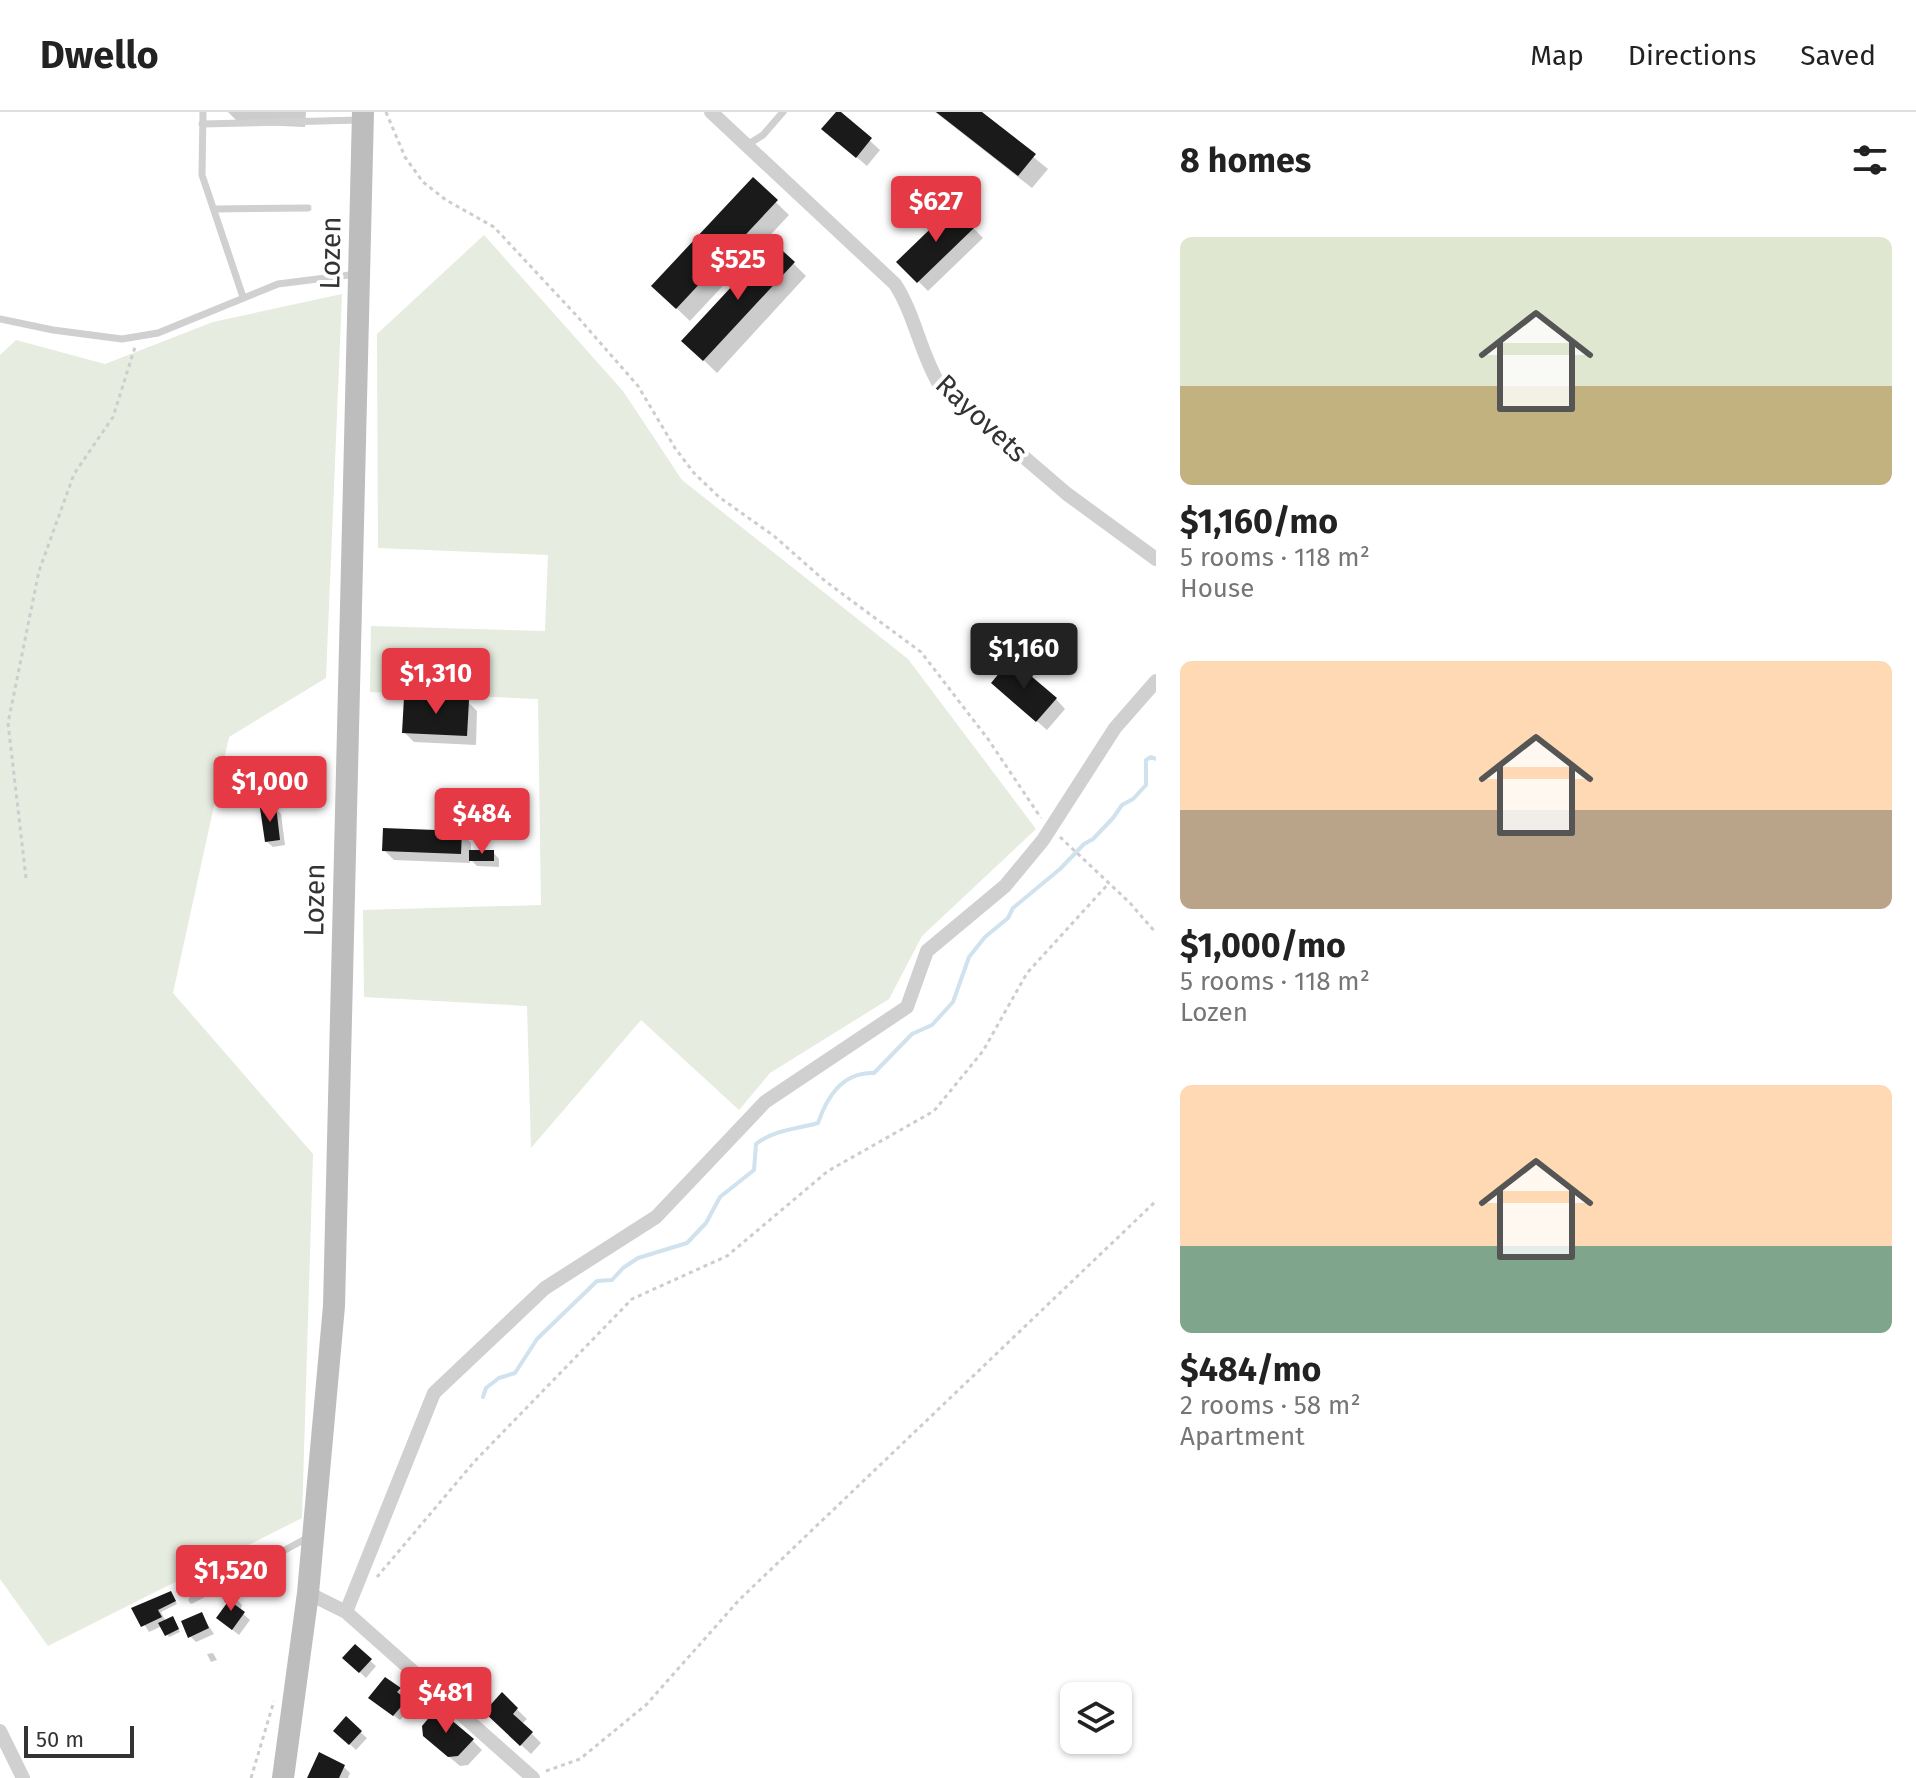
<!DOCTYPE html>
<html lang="en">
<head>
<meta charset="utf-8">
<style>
  body { margin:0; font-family:"Fira Sans",sans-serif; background:#f6f6f6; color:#222; height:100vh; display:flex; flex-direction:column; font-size:30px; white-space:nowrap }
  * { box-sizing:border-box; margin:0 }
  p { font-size:26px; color:#767676 }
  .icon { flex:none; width:44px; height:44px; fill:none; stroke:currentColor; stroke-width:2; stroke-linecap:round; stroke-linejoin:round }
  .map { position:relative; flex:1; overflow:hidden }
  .panel { display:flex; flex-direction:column; background:#fff; width:760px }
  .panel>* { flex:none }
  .fabs { position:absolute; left:1060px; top:1570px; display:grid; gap:16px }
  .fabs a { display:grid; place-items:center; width:72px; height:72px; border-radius:12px; background:#fff; box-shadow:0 2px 6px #0004; font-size:40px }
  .scale { position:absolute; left:24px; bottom:20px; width:110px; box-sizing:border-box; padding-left:8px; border:4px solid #333; border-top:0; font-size:22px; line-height:28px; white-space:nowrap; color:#333; -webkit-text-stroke:6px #fff; paint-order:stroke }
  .price { position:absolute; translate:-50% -68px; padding:0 18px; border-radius:8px; background:#e63946; color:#fff; font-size:26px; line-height:52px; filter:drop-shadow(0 2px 4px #0008) }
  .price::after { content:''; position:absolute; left:50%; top:48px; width:24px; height:18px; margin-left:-12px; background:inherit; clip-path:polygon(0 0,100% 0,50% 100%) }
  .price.on { background:#222; color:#fff }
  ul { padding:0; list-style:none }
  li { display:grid; align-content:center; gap:16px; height:424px; padding:0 24px }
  li span { display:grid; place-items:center; height:248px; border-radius:12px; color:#555 }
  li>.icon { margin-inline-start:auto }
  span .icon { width:144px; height:144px; fill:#fffc; stroke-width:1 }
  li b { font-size:34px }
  h2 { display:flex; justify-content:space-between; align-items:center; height:96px; padding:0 24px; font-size:34px }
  header { display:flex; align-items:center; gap:48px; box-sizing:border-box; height:112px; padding:0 40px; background:#fff; border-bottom:2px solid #e0e0e0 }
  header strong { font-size:38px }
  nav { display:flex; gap:44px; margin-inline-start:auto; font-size:28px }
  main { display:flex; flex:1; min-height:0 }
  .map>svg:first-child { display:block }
  .green { fill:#e6ecdf }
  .shadow { fill:#0003 }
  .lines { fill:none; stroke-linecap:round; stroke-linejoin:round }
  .stream { stroke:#cfe2ee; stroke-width:4 }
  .building { fill:#1a1a1a }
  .path { stroke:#cdcdcd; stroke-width:3; stroke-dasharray:4 4; stroke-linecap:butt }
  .lane { stroke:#d0d0d0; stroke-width:7 }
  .street { stroke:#d0d0d0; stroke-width:14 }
  .secondary { stroke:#bdbdbd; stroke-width:22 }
  .labels { text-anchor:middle; stroke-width:8; stroke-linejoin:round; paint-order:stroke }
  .street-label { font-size:28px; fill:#333; stroke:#fff }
</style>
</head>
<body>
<header>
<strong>Dwello</strong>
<nav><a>Map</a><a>Directions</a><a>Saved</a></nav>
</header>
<main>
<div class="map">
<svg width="1156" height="1666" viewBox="0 0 1156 1666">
  <rect width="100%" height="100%" fill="#fff"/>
  <path class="green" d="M484,123L623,279L682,368L908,547L1036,717L922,824L889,887L770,961L739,998L641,908L531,1036L527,894L364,885L363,798L541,793L538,587L370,580L371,514L545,519L548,443L378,436L377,222Z
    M342,182L326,566L229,625L173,881L313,1042L302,1406L48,1534L0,1467V243L16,228L105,252L213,210Z"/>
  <path class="shadow" d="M228,0H306L305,15L240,12Z
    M838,0L880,38L867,54L834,26Z
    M935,0H978L1048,57L1032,76Z
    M753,68L789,103L690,209L653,174Z
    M954,96L983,126L928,179L899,150Z
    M793,151L806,164L717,261L684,229Z
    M1003,580L1056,587L1065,597L1047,618Z
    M468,590L477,599L476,633L414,630L404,620Z
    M275,696L281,702L285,733L273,735L266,729Z
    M461,721L471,731V740H493L499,747V755L477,754L470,747V751L394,748L384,738Z
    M173,1484L177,1492L161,1500L166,1510L175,1509L180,1520L169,1525L162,1514L149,1520L134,1496Z
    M236,1487L242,1493L240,1499L250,1508L239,1523L225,1512Z
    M201,1502L214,1522L196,1530L190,1524Z
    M355,1535L376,1554L366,1566L345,1546Z
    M213,1541L217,1548L211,1550L207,1542Z
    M385,1567L405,1584L402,1587L412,1596L400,1608L377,1592Z
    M502,1583L527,1607L522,1612L541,1631L531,1642L496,1610Z
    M346,1607L367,1626L356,1638L336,1619Z
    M472,1628L482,1638L468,1653L460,1654L435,1633Z
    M320,1643L344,1655L350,1661L348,1666H311Z"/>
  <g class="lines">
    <path class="stream" d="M483,1285L486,1276L499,1266L515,1261L537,1227L597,1169L612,1168L623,1156L638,1146L687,1131L706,1111L720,1085L754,1058L756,1032C773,1018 797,1017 818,1011C827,985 842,960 874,961L912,922L932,913L953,890L969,845L985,825L1008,806L1013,796L1060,757L1084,732L1093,727L1113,706L1122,693L1133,687L1146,673V648L1151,645L1156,647"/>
  </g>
  <path class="building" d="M836,0H841L872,26L856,46L821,17Z
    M936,0H982L1036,42L1018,64Z
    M753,65L778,88L676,197L651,174Z
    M954,94L975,115L917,171L896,150Z
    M773,130L795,150L703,249L681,229Z
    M1011,547L1057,586L1036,610L991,571Z
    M404,585L469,588L467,624L402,621Z
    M276,694L280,728L265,730L260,696Z
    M383,716L462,719L461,742L382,739Z
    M469,738H494V749H469Z
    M171,1479L176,1489L158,1498L162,1505L141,1515L131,1496Z
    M228,1484L237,1485L234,1492L245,1500L232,1518L216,1506L227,1491L224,1489Z
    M202,1500L209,1516L188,1526L181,1509Z
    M173,1504L179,1517L165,1524L158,1511Z
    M355,1532L372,1547L359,1561L342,1546Z
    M385,1565L401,1576L397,1580L407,1588L393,1604L368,1586Z
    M502,1580L518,1596L513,1602L533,1620L520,1634L484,1600Z
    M437,1596L474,1627L458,1644L448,1645L423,1624L422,1614Z
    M346,1604L362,1619L349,1633L333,1619Z
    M319,1640L345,1653L339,1666H307Z"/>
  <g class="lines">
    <path class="path" d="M386,0L405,45L423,70L446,88L494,115L576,203L638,274L675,336L694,361L719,385L774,424L825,469L921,540L988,627L1041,706
      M1060,725L1130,791L1156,821
      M26,766L8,611L39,459L74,362L113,305L135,235
      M377,1465L474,1350L632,1187L727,1144L828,1059L934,999L983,939L1027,861L1109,771
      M546,1659L580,1647L647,1592L739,1488L1156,1089
      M251,1666L274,1589"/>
    <path class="lane" d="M203,0L202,63L243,185
      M202,12L360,8
      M747,33L763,23L783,0
      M214,97L308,96
      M0,207L53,218L122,227L158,221L278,172L357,162
      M192,1488L309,1425"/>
    <path class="street" d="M711,0L895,172C915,203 920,240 939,272L1067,382L1156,447
      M308,1481L346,1500L533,1666
      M346,1500L434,1281L545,1176L656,1105L765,990L907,895L927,839L1005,774L1043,728L1115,616L1156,569
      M0,1619L23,1666"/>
    <path class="secondary" d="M283,1666L308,1481L334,1194L363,0"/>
  </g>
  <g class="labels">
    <g class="street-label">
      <text transform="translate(330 141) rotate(-89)" y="10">Lozen</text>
      <text transform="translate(982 306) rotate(43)" y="10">Rayovets</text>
      <text transform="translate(314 788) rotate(-89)" y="10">Lozen</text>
    </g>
  </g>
</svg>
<div class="fabs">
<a><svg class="icon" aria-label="layers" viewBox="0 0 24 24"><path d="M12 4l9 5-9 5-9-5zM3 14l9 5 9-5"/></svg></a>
</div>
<div class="scale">50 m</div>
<b class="price" style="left:936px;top:132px">$627</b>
<b class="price" style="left:738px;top:190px">$525</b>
<b class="price on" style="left:1024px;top:579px">$1,160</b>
<b class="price" style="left:436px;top:604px">$1,310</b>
<b class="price" style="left:270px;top:712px">$1,000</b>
<b class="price" style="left:482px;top:744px">$484</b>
<b class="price" style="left:231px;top:1501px">$1,520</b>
<b class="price" style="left:446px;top:1623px">$481</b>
</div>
<section class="panel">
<h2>8 homes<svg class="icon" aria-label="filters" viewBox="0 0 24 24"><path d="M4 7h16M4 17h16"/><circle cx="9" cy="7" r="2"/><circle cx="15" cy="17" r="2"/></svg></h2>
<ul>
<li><span style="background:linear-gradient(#dfe7d0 60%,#c2b280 0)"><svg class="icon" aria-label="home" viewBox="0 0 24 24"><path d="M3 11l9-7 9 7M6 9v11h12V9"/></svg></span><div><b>$1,160/mo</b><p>5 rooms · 118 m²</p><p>House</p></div></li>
<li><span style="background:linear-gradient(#ffd9b3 60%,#b9a48a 0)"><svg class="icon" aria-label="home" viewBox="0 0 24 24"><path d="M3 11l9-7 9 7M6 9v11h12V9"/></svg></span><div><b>$1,000/mo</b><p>5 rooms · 118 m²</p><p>Lozen</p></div></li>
<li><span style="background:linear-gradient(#ffd9b3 65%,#7fa58c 0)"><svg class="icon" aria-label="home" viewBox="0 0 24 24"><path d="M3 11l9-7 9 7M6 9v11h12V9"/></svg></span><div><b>$484/mo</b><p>2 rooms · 58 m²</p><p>Apartment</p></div></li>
</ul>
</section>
</main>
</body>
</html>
